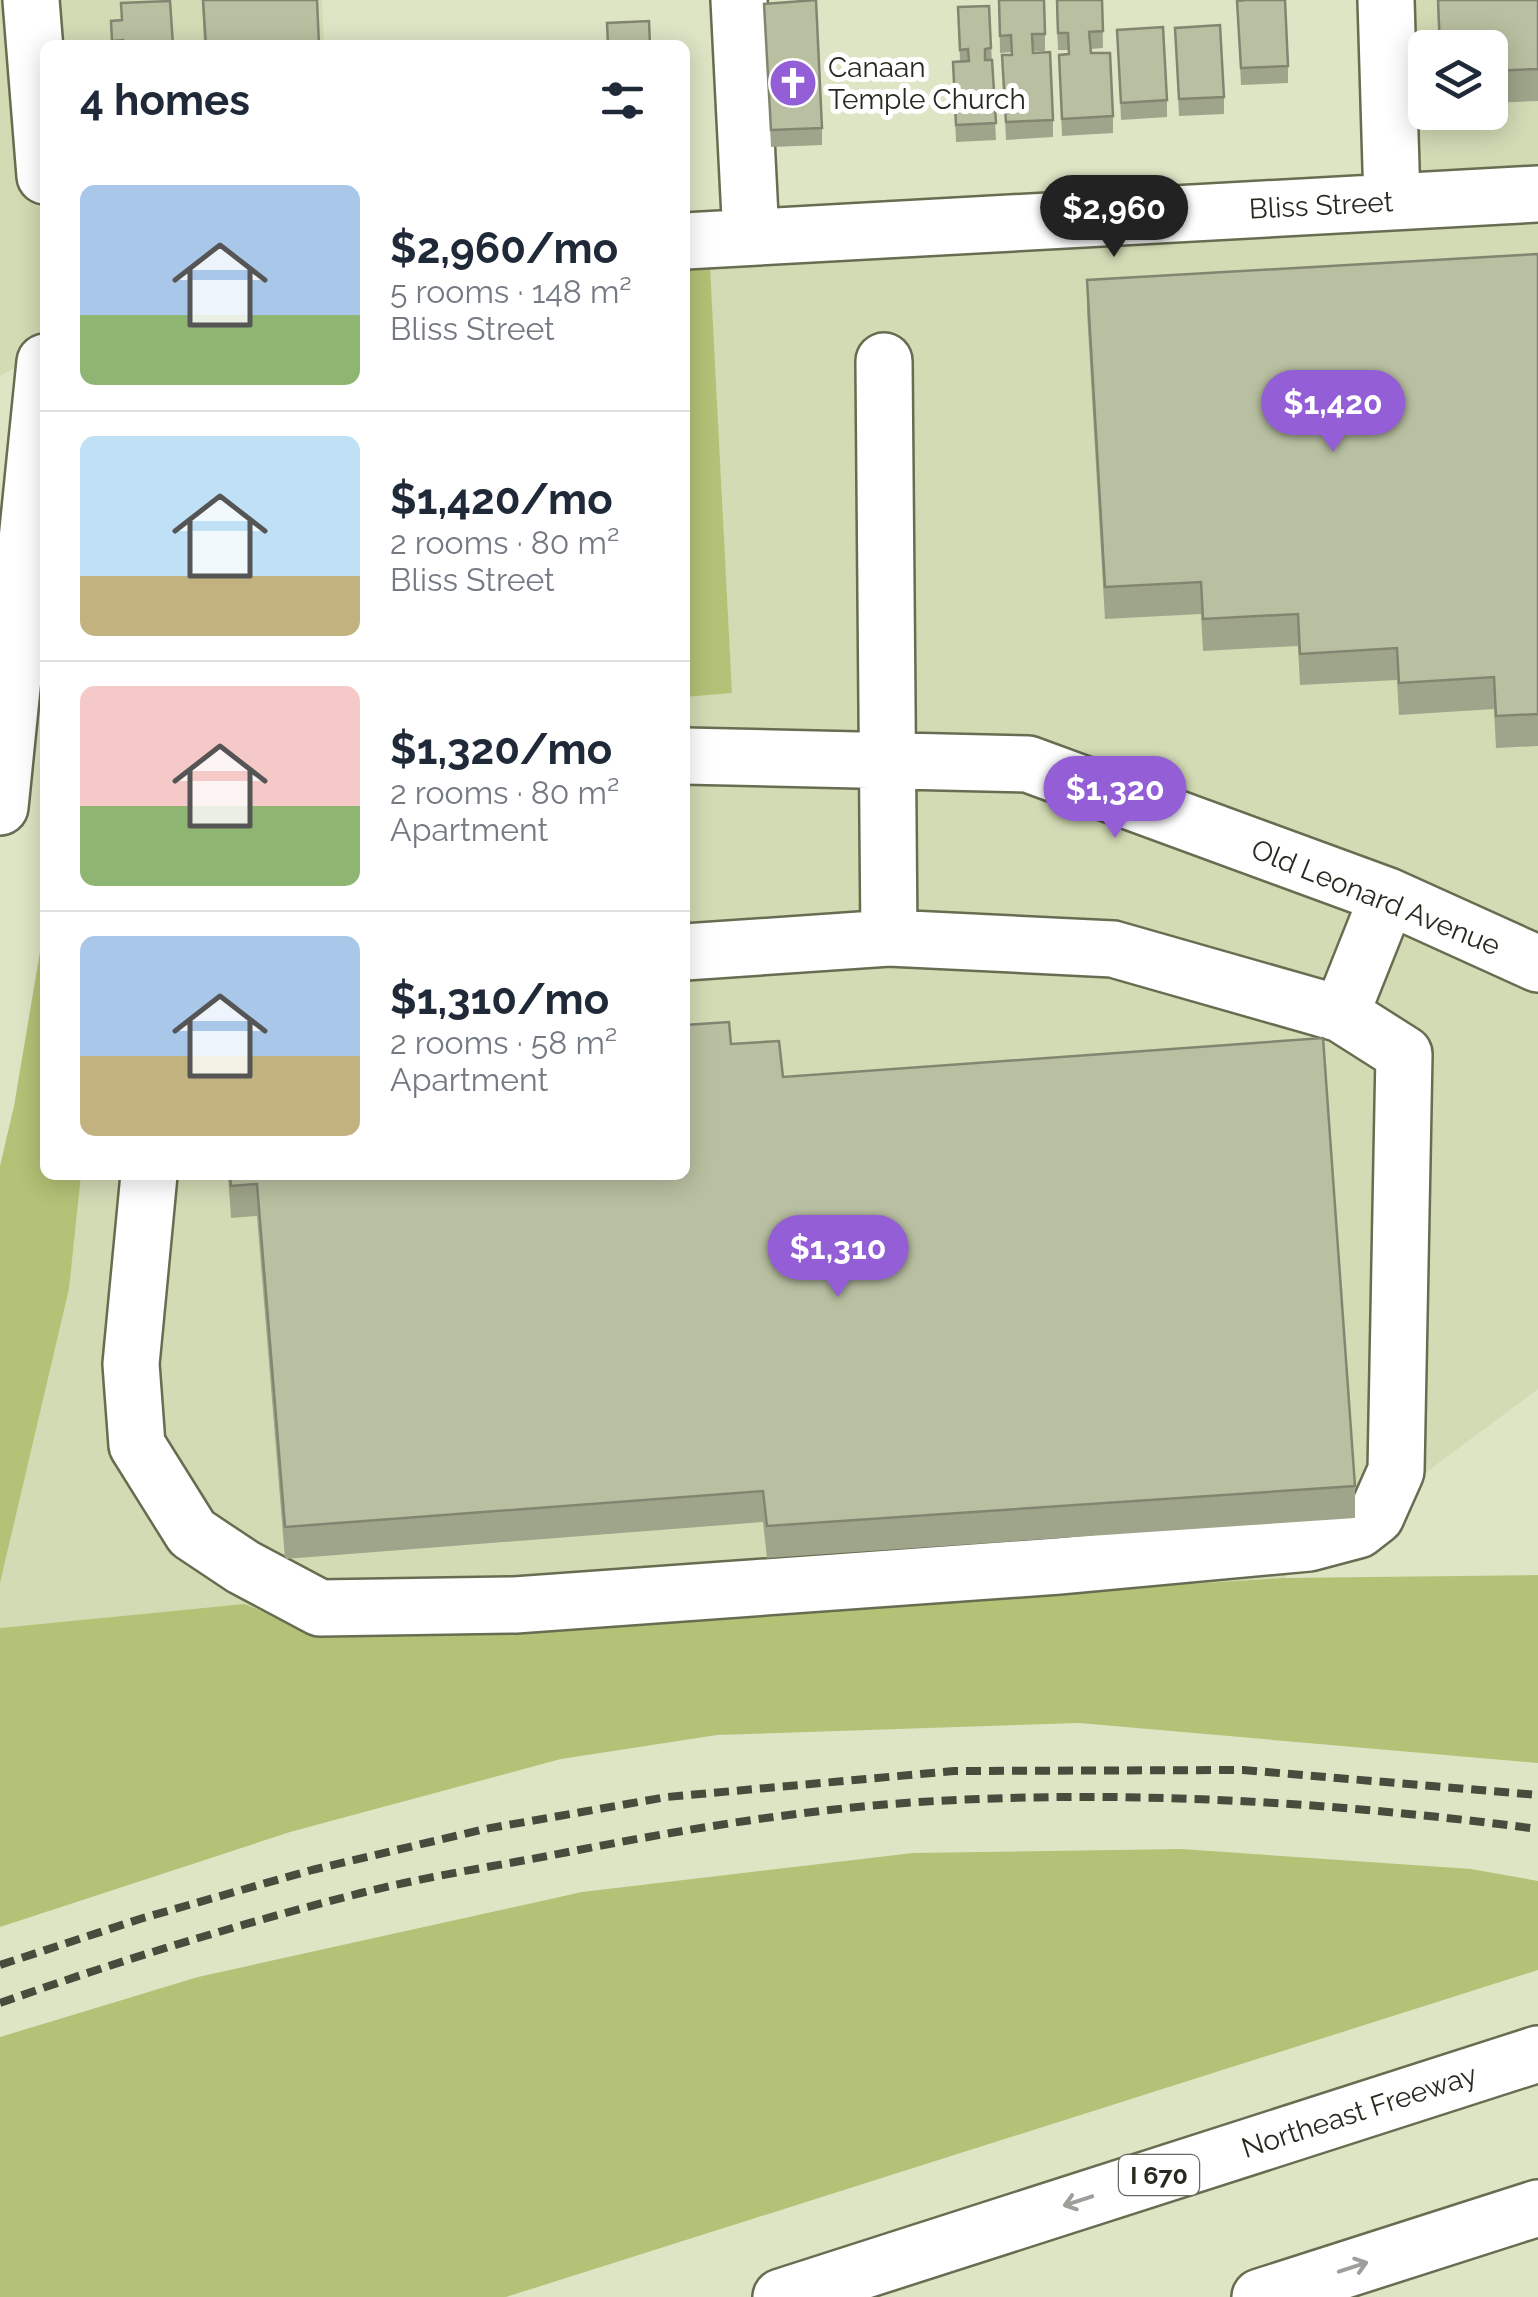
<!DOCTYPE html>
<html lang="en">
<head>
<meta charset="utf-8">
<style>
  body { margin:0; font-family:Raleway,sans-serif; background:#f2f2f3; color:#1f2937; height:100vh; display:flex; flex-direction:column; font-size:38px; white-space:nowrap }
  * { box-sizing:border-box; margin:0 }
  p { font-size:32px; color:#747a83 }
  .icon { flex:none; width:55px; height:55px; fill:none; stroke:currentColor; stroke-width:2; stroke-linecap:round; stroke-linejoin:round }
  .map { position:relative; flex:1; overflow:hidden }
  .drawer { position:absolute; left:40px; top:40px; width:650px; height:1140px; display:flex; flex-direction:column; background:#fff; border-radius:15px; box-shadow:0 5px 25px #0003 }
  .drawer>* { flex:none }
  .tools { position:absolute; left:1408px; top:30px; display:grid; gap:20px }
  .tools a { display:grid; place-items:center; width:100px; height:100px; border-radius:15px; background:#fff; box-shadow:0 5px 25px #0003; font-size:50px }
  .price { position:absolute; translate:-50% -85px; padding:0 22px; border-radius:35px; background:#945ed7; color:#fff; font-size:32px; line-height:65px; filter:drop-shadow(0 2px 5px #0008) }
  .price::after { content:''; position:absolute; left:50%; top:60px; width:30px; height:22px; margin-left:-15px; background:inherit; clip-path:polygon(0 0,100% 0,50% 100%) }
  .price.active { background:#222; color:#fff }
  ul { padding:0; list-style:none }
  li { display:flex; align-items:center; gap:30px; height:250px; padding:0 40px }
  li+li { border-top:2px solid #e0e1e3 }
  li span { display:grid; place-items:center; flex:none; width:280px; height:200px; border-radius:15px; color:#555 }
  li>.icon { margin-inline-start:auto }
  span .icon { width:120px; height:120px; fill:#fffc; stroke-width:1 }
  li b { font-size:42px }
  h2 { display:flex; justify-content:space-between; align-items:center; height:120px; padding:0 40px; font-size:42px }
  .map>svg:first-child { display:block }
  .built { fill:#d2dbb4; fill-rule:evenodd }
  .green { fill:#b3c276 }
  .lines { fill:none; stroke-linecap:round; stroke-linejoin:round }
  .minor-casing { stroke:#666d50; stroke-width:60 }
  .highway-casing { stroke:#666d50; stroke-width:60 }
  .minor { stroke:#fff; stroke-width:55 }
  .highway { stroke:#fff; stroke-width:55 }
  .rail { stroke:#484c3d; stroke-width:8; stroke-dasharray:15 8; stroke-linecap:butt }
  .wall { fill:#9fa58a }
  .building { fill:#b9c0a1; stroke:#828671; stroke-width:2.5 }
  .oneway { stroke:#9e9f9a }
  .labels { text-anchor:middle; stroke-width:10; stroke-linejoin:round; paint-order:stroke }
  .shield { fill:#fff; stroke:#686a62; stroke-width:2.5 }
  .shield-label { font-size:25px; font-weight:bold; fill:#272a1e }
  .poi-label { font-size:28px; fill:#272a1e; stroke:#fff; text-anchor:start }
  .street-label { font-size:28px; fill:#272a1e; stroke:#fff }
</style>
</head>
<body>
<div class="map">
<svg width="1538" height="2297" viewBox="0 0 1538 2297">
  <rect width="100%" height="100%" fill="#dde5c5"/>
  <path class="built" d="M0,0H322L324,45H45V352L0,376Z
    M1388,0H1538V1389L1284,1578L333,1637L244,1604L0,1628V1583L69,1289L81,1175H685V697L732,693L708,237L1397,205ZM1425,48H1490V112H1425Z"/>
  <path class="green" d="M710,267L732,693L685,697V268Z
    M45,922V1175H81L69,1289L0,1583V1166L14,1106Z
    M1538,1575V1763L1079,1723L717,1735L561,1759L290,1832L0,1927V1628L244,1604L333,1637L1284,1578Z
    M1181,1849L1471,1869L1538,1881V1970L506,2297H0V2037L198,1977L582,1892L913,1853Z"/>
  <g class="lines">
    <g class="minor-casing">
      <path id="minor" d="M31,0L45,176
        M739,0L751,237
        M1386,0L1392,201
        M685,241L1538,194
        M685,756L1028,764L1388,896L1538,964
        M0,807L45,362
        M889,938L1113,949L1341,1014
        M685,952L889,938L884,361
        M149,1175L131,1364L137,1445L192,1533L243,1567L320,1608L515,1605L1059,1566L1309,1543L1358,1530L1376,1516L1396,1471L1404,1054L1341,1014L1388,896"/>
    </g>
    <g class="highway-casing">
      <path id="highway" d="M781,2297L1538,2054
        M1260,2297L1538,2208"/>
    </g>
    <use href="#minor" class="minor"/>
    <use href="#highway" class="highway"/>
    <path class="rail" d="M0,1965L143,1918L312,1870L485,1829L667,1797L954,1771L1243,1770L1538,1795
      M0,2003C118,1961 239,1924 361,1893C424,1877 490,1867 553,1855C674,1831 796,1810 919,1802C1126,1789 1333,1802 1538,1829"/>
  </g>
  <path class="wall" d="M202,0H317L319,45H204Z
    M999,0L1045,34V51H1033L1053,120V137L1006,140L1002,55H1011V52L1000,53Z
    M1056,0H1102L1103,48L1090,49L1091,53L1113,116V133L1062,136L1059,55L1068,54V50H1058Z
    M1437,0H1538V101L1490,103V48H1439Z
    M1237,1L1288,66V83L1241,85Z
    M764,4L822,128V145L771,147Z
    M989,6L996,140L956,142L953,62H960L958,7Z
    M111,21L173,45H111Z
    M1175,28L1224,97V114L1179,116Z
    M1117,30L1167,100V117L1121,120Z
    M1538,254V746L1496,748L1494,709L1399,715L1397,680L1300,685L1298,646L1203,651L1201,614L1105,619L1087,312V280Z
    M731,1044L783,1077L1355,1486V1518L767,1558L763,1522L285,1559L257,1216L231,1218L228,1175H685Z"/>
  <path class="building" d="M203,0H317L319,45H206Z
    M816,0L822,128L771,130L764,4Z
    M999,0H1044L1045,34H1032L1033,53L1050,52L1053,120L1006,122L1002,55H1012L1011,35L1000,36Z
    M1057,0H1102L1103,31L1089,32L1091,53H1110L1113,116L1062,119L1059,55L1069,54L1068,33H1058Z
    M1246,0H1285L1288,66L1241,68L1237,1Z
    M1438,0H1538V69L1490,71V48H1440Z
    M170,1L173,45H123V40L112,41L111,21L122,20L121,3Z
    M989,6L991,48L985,49V60H992L996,123L956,125L953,62L969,61L968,49L960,50L958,7Z
    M649,21L650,45H608L607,23Z
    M1220,25L1224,97L1179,99L1175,28Z
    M1163,27L1167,100L1121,103L1117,30Z
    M1538,254V714L1496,716L1494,677L1399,683L1397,648L1300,654L1298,614L1203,619L1201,582L1105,587L1087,280Z
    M729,1022L731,1044L779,1041L783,1077L1323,1038L1355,1486L767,1526L763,1491L285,1527L257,1184L231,1186L230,1175H685V1025Z"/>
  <defs><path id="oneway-shaft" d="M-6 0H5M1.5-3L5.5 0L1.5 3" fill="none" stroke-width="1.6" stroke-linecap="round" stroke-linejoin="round" transform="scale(2.5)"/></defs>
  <g class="oneway">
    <use href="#oneway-shaft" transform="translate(1078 2201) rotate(162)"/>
    <use href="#oneway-shaft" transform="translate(1353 2267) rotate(-18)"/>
  </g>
  <defs>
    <g id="church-disc" transform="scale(2.5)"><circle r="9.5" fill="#945ed7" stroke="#fff"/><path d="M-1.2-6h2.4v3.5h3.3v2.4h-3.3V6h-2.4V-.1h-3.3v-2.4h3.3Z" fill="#fff"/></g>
  </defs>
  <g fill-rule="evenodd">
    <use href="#church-disc" x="793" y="83"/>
  </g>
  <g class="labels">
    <rect class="shield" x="1119" y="2155" width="80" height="40" rx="8"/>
    <g class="shield-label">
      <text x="1159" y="2184">I 670</text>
    </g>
    <g class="poi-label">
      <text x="828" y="77">Canaan<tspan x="828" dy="32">Temple Church</tspan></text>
    </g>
    <g class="street-label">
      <text transform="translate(1321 205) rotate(-3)" y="10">Bliss Street</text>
      <text transform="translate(1376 897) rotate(22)" y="10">Old Leonard Avenue</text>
      <text transform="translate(1359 2111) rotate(-18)" y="10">Northeast Freeway</text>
    </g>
  </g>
</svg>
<div class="tools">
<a><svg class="icon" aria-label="layers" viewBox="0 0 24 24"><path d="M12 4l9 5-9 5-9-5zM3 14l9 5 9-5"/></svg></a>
</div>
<b class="price active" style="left:1114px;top:260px">$2,960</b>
<b class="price" style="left:1333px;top:455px">$1,420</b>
<b class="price" style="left:1115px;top:841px">$1,320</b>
<b class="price" style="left:838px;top:1300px">$1,310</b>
<section class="drawer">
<h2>4 homes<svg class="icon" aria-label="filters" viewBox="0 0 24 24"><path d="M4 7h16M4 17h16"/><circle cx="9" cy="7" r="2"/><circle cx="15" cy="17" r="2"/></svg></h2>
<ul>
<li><span style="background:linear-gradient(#a9c7e8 65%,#8fb573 0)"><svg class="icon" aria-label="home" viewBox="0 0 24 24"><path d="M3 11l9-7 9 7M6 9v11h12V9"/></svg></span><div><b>$2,960/mo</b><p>5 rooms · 148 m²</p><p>Bliss Street</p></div></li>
<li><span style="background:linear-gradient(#bfe0f5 70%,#c2b280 0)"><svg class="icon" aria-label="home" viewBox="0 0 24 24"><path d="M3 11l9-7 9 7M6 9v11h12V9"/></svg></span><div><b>$1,420/mo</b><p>2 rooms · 80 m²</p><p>Bliss Street</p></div></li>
<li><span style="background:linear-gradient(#f6c9c9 60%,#8fb573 0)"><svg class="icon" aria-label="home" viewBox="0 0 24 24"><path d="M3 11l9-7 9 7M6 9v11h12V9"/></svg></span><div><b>$1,320/mo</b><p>2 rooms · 80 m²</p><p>Apartment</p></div></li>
<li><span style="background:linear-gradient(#a9c7e8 60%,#c2b280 0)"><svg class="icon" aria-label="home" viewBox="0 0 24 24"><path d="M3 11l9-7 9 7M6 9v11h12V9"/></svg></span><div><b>$1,310/mo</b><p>2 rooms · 58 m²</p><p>Apartment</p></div></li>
</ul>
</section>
</div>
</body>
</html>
